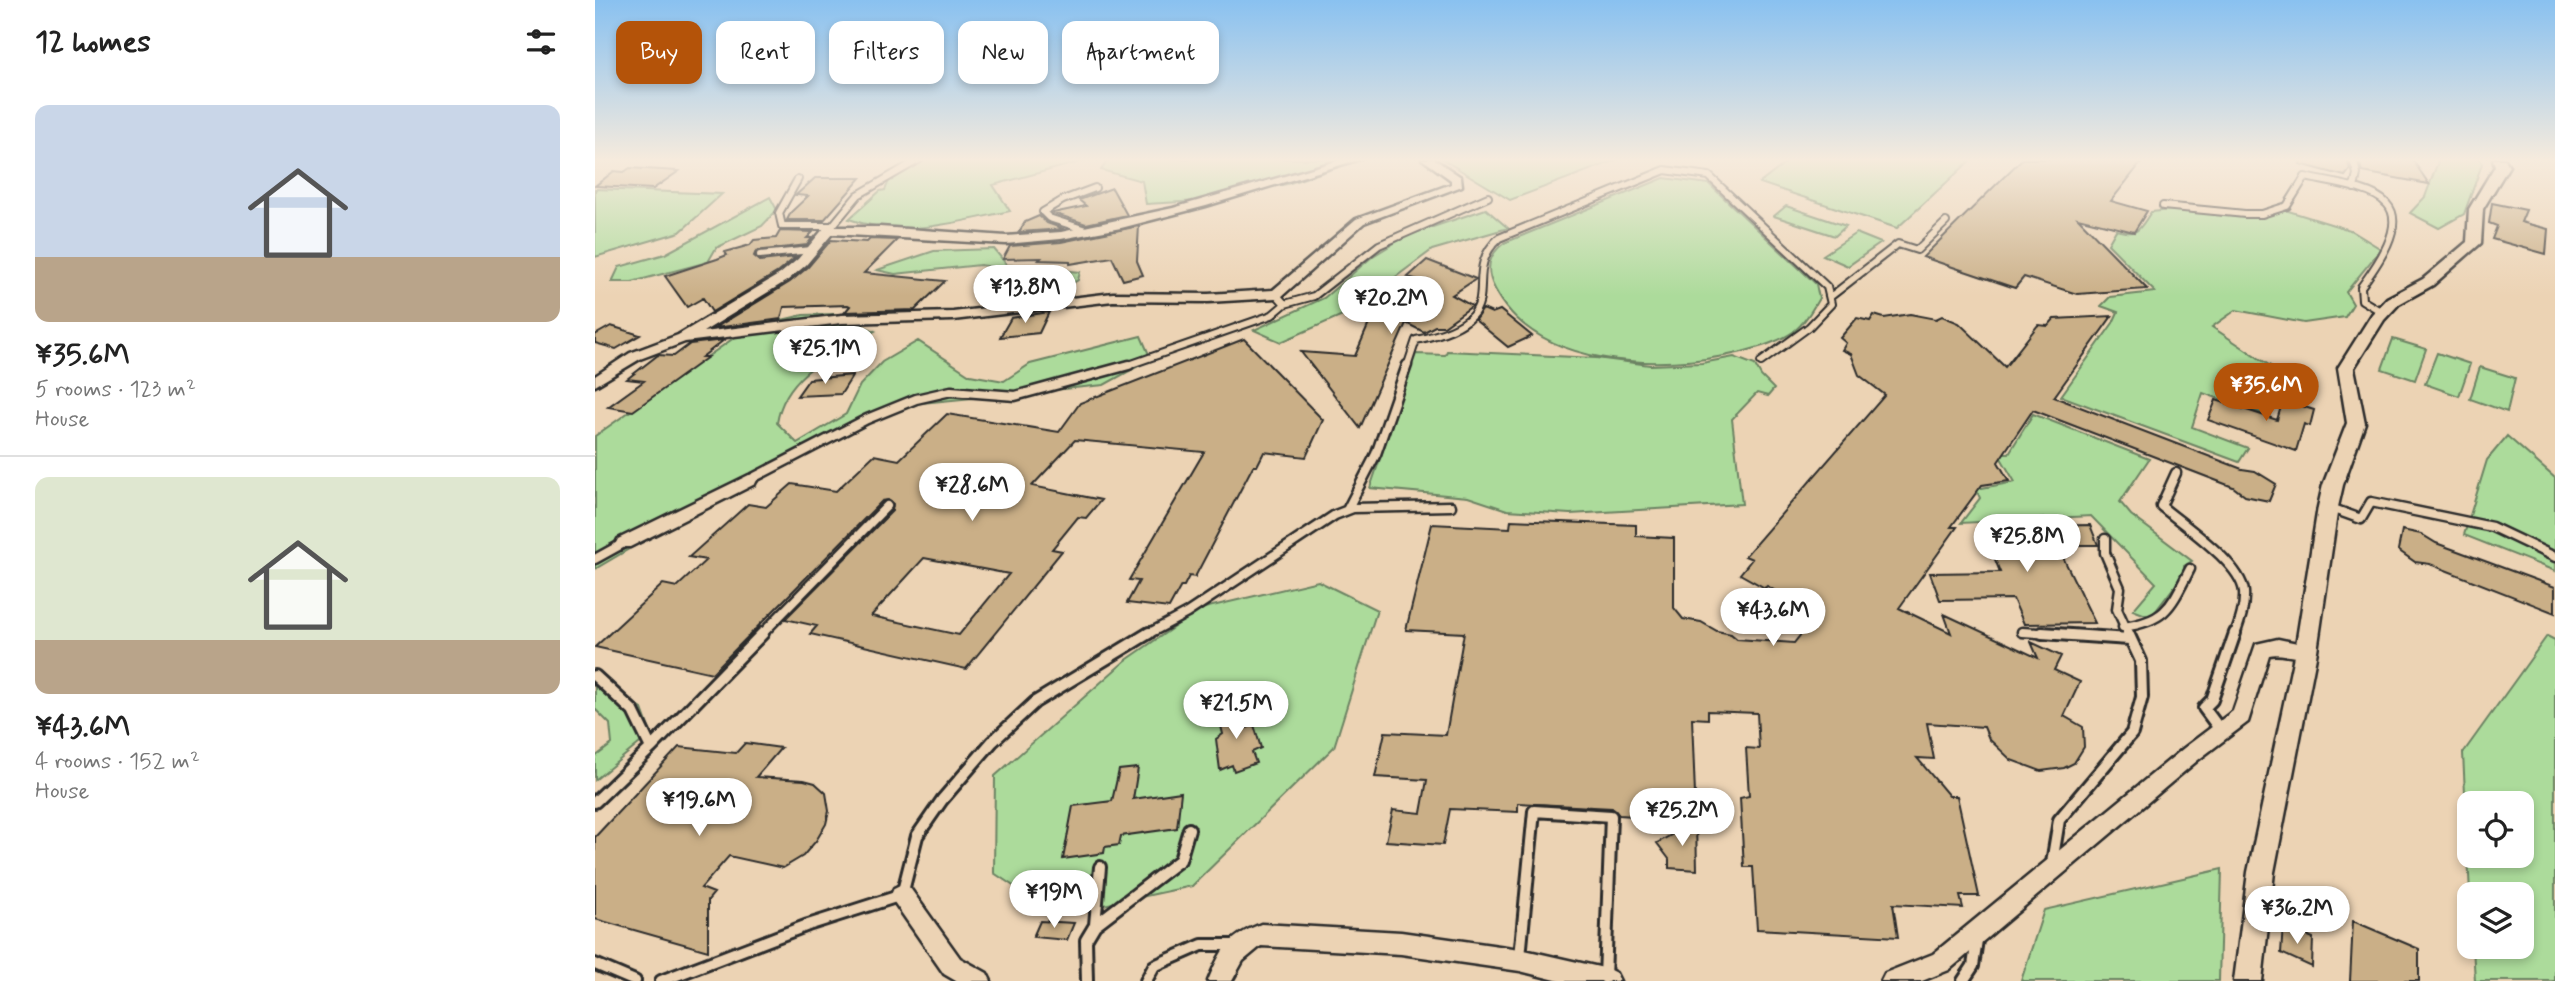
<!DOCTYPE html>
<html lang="en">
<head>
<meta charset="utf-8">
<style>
  body { margin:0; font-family:Mynerve,sans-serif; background:#f2f2f2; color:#222; height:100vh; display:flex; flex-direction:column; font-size:26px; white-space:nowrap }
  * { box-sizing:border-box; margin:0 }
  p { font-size:23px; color:#767676 }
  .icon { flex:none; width:38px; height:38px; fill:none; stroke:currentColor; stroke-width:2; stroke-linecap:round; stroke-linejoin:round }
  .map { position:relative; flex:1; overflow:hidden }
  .drawer { display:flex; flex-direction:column; background:#fff; width:595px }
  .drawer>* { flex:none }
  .hud { position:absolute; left:21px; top:21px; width:665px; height:63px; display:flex; gap:14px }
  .fabs { position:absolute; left:1862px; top:791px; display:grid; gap:14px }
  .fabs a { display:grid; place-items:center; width:77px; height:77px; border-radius:14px; background:#fff; box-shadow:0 4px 10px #0003; font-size:35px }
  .price { position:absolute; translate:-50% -60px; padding:0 16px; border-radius:24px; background:#fff; color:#222; font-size:23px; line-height:46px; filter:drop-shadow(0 2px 4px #0008) }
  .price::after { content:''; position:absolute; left:50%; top:42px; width:21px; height:16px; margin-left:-10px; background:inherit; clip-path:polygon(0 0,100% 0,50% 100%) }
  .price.on { background:#b45309; color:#fff }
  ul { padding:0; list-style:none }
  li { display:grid; align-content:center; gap:14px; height:371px; padding:0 35px }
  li+li { border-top:2px solid #e0e0e0 }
  li span { display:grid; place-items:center; height:217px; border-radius:14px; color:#555 }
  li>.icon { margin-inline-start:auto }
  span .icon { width:126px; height:126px; fill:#fffc; stroke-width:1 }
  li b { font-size:30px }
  h2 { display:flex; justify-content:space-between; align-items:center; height:84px; padding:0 35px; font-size:30px }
  .pill { padding:0 24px; border-radius:14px; background:#fff; box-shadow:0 4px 10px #0003; font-size:24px; line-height:63px }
  .pill.on { background:#b45309; color:#fff }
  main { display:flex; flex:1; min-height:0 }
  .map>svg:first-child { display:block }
  .green { fill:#acdb9b; stroke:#6c8363; stroke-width:2; fill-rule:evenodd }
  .building { fill:#caaf87; stroke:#2b2b2b; stroke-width:2; fill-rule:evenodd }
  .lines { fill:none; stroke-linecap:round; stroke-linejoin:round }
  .service-far2-casing { stroke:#2b2b2b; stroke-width:10 }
  .service-far1-casing { stroke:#2b2b2b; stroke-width:13 }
  .service-casing { stroke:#2b2b2b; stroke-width:16 }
  .minor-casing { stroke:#2b2b2b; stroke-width:5 }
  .tertiary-casing { stroke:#2b2b2b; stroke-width:5 }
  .service-far2 { stroke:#ecd3b4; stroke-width:6 }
  .service-far1 { stroke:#ecd3b4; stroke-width:8 }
  .service { stroke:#ecd3b4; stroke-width:10 }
  .minor { fill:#ecd3b4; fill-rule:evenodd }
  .tertiary { fill:#ecd3b4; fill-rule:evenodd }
</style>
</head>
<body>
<main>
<section class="drawer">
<h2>12 homes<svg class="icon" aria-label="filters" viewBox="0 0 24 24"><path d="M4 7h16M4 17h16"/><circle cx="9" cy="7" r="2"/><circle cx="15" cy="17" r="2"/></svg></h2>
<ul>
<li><span style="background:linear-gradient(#c9d6e8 70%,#b9a48a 0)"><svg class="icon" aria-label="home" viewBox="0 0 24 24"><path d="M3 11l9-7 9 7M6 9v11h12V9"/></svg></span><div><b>¥35.6M</b><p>5 rooms · 123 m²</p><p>House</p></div></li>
<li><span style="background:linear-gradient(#dfe7d0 75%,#b9a48a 0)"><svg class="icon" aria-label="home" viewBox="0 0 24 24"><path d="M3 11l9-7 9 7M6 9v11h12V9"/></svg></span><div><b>¥43.6M</b><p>4 rooms · 152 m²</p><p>House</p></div></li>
</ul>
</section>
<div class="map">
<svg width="1960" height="981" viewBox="0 0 1960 981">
  <rect width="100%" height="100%" fill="#ecd3b4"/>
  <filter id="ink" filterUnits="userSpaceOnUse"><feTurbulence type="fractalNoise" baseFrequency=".0143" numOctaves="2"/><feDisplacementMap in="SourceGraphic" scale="14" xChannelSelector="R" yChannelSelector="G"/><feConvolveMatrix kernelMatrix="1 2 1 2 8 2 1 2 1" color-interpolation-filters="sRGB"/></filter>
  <g filter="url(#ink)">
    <path class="green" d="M331,159H496L398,185L415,211C361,222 307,239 254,219L285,191L290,190L295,179Z
      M514,159H767L692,184L604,201L551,204L547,181L506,170Z
      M847,159H1024L915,200Z
      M1196,159H1377L1302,228L1165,183Z
      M1844,159H1885L1887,164L1869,214L1844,228L1815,213L1830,197Z
      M1069,178L1114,184L1221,284L1224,298C1217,310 1209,324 1198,332C1182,343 1161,348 1143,353C1067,371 941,369 900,289C890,271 893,255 909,243Z
      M0,189L127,194L85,232L0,257Z
      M175,197L182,210L167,226L121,248L113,262L37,282H17L24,267L70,254Z
      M1191,206L1251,226L1240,236L1179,216Z
      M1596,208L1656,216L1687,209L1755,230L1786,249L1751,292L1758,304L1750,317L1709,323L1641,310L1617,327L1695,379L1674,416L1608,393L1597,427L1653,448L1644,462L1466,396L1518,323L1523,312L1506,306L1515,297L1560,292L1513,244L1521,230C1544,236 1543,231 1556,212Z
      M891,209L913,228L837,250L798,279L782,300L686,342L659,330L729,298L778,256L811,236Z
      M1261,233L1286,243L1253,266L1228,255Z
      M399,249L412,265L485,272L483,280L469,288H438L447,274L385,265L300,274L282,270L339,251Z
      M240,314L280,331C239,354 190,372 182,423L202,443L251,414L265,385L287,362L323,341L375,375L409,381L435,364L546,336L556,359L509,385L306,405L269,417L204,449L0,569V436L153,328L208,315Z
      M1798,339L1831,349L1820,380L1787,369Z
      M852,351L1001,358L1055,365L1107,363L1139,357L1160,365L1166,376L1179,389L1173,396L1162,393L1137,419L1147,504L975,514L912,510L873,497L775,488L821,354L850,355Z
      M1842,353L1875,364L1864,396L1830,384Z
      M1885,367L1920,378L1912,412L1875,399Z
      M1438,414L1554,459L1525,502L1536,515L1597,561L1589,566L1591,580L1579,587L1556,617L1538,610L1561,583L1496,516L1366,523L1385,498L1381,489L1420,482L1403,453H1414Z
      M1912,436L1960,478V571L1869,535L1892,460Z
      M723,581L782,610L739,747L597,886L462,915L399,873L400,776L530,661L605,609Z
      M1952,636L1960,640V981H1880L1878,947H1927V894H1875L1868,753ZM1874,803H1927V856H1874Z
      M0,680L47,709L56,734L0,780V757L17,744L15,724L0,709Z
      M1627,869L1624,981H1426L1449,910Z"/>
    <path class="building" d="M1427,159H1549L1516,201L1552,211L1539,232L1483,218L1552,289L1482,294L1429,277L1420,288L1328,257Z
      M1706,159H1752L1755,170L1750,176L1705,164Z
      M1764,159H1817L1834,184L1767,172Z
      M35,168L84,171L58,189L0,186L19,171L29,172Z
      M220,178H266L229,220H192L196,212L213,196L201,195Z
      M517,188L532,215L491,224L458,213L491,206L484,200Z
      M1897,203L1931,210L1926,222L1953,229L1951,254L1897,239L1902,226L1894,223Z
      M444,216L452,223L469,229L424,232L430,222Z
      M544,226L542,261L548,275L528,280L517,257L475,264V261L444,260L446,258L408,259L415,246L466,242Z
      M185,231L218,232L212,238H217L212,245L161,251L159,256L165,261L201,257L183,272L117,312L108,298L92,307L70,276L122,259L132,255L130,252L155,245L159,240L181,238Z
      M275,239L302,240L269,273L350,281L320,310L250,312L255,306L253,305L189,307L186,319L120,328L195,282L213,267L236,240L272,242Z
      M832,260L881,279L857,295L877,306L849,326H840L829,332L811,323L765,428L706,352L760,356L779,312L791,304L788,303L824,280L813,277Z
      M888,309L897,313L905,310L937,336L913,347L880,320Z
      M454,312L444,333L405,337L416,318Z
      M1315,314L1341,319L1347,316L1364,323L1410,367L1443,325L1453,326L1459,319L1517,316L1459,397L1647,469L1660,471L1681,484L1674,501L1650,496L1638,487L1438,410L1403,462L1414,481L1387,485L1356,527H1362L1304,608L1356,633L1349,614L1443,658L1436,642L1466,656L1459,670L1485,682L1469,716L1488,727L1489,747L1479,763L1469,768L1446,771L1416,760L1394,739L1389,727L1332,723L1339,759L1322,758L1354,796H1362L1384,896H1365L1368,908L1298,904L1303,937L1162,929L1158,867H1149L1145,798L1154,796L1151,748L1164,749L1162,713L1113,711V719L1097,718L1101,820L1024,815L1017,808L923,803V812L855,809L848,845L791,841L798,810L826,813L832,780L780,777L790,732L851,735L869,633L811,630L837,524L915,528L916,520L1041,525V536L1079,538V608L1088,619L1106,622L1122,631L1136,634L1142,639L1199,643L1221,615L1172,586L1170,588L1145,574L1157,559L1150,556L1290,395L1264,375L1256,354L1247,350L1251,343L1245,338L1262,318L1275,321L1279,315L1289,318Z
      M16,326L45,335L21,349L0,343V335Z
      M649,339L728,420L711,457L669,452L662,466H658L600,577L594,576L589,586H586L574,608L532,603L544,581L534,580L609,452L480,440L437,486L506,500L491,518L483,517L457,549L467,551L371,669L215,634L222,626L190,619L297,511L298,504L293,500L287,501L117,673L0,647L68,584L82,587L111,560L94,557L153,504L171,507L197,484L241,491L279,455L304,460L352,414L464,432L485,403ZM329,558L414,574L364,635L276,616Z
      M129,340L107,357H113L38,411L13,407L49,381L32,379L63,355L79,356L95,344Z
      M258,375L246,394L202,396L214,379Z
      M1621,400L1682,420L1688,400L1719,410L1715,426L1709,424L1701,451L1613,420Z
      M1495,525L1503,545H1462L1500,623L1429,624L1418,599L1345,600L1335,573L1405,572L1387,527Z
      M1807,530L1826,534L1841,543L1960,587V613L1835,564L1820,562L1803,550Z
      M645,706L652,728L659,725L666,748L657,752L661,763L639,771L637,765L625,770L621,739L628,734L623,714Z
      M150,743L186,748L161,777L209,780L220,783L231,793L234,811L231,824L221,841L208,856L188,868L134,856L106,888L119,893L113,900V951L0,919V837L84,747L141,753Z
      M543,768L538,799L586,792L582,828L526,836L524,845L510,847L509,853L468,859L478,806L517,801L524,770Z
      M1101,821L1102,870L1074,868V859L1062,843Z
      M445,921L479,923L472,940L438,937Z
      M1758,921L1824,949V981H1755Z
      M1688,925L1718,938L1717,967L1686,953Z"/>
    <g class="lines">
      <g class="service-far2-casing">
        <path id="service-far2" d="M1758,159L1762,174L1759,188
          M203,179L184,213L187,226H237
          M1568,206L1650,214H1667L1692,206L1710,177C1731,182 1778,187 1792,204C1812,226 1779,269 1766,287L1767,300L1787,312
          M234,230L263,195L325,159
          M494,231L454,218L448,212L468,200L500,188
          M165,255L217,250
          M1235,297L1303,244L1322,250L1351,222
          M690,304L719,296L784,245L893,197
          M528,367L677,315L690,304L681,294
          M812,367L821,340C926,318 860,278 904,238L1070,170L1114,176L1232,287L1236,304L1214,327L1166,362"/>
      </g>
      <g class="service-far1-casing">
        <path id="service-far1" d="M1581,473L1566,506C1588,525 1646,563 1649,592C1650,607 1645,621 1640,635
          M154,480L272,419L321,399L356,391L420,396L534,365
          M1733,507L1766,519L1776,502L1897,527L1960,557
          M752,510L781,454L812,365
          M1510,539V553L1525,588L1522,609L1534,635
          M0,559L29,543
          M1528,627C1572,621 1576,606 1595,569
          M1427,632L1474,635
          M166,635L292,506
          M551,635L592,613L740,515L758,508L856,506"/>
      </g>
      <g class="service-casing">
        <path id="service" d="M1447,633L1534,639
          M0,676L38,711L56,748L0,802
          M1626,731L1609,708L1617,700L1640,633
          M56,748L168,633
          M1457,863L1464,820L1537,733L1547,697L1546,661L1533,633
          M500,925L505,867
          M925,957L939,811L1016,816L1010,978
          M0,964L40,981
          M66,981L213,925L307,895L322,836L347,800L397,742L440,702L554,633
          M492,981L491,940L500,925L585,860L594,829
          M551,981L559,966L607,945H643
          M1368,981L1378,966L1382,940"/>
      </g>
      <g class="minor-casing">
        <path id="minor" d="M749,159H765L611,206L526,228L466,239L411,244L237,234L211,265L193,280L108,332L247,315L358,312L518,293L613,294L678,290L761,219L856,184V180L827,159H839L866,177L867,186L769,223L686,297L681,298L613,302L518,301L358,320L247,323L90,342L45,359L0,386V376L35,353L83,335L185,274L203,259L230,227H285L411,236L466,232L578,208Z
          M154,475L160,476L162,480L160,484L35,547H23L21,543L23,539Z
          M1683,639L1717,646L1720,651L1717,656C1704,661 1689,652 1674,655L1653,722L1603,760L1354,970L1327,981H1286L1290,973L1338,954L1589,748L1638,711L1661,644Z
          M307,884L315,888L365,958L392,973L396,981H361L349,974L299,902L296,895L299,888Z
          M666,924L806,932L925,949L1013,969L1021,973L1025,981H965L925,971L806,954L666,946L648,961L637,981H613C626,949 633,937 666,924Z"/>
      </g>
      <g class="tertiary-casing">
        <path id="tertiary" d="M1898,159H1910L1914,166L1888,209L1886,243L1838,285L1804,304L1789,320L1759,368L1770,423L1748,485L1743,507L1722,651L1679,872L1667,981H1639L1653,872L1700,651L1723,507L1728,485L1752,423L1743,368L1777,314L1792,298L1828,279L1872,242L1874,209L1900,166Z"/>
      </g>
      <use href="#service-far2" class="service-far2"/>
      <use href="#service-far1" class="service-far1"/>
      <use href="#service" class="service"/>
      <use href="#minor" class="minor"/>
      <use href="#tertiary" class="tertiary"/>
    </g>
  </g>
  <linearGradient id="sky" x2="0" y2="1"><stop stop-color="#89c1f0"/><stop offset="0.54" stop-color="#f6ebdd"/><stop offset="1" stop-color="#f6ebdd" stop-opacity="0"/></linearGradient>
  <rect width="1960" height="296" fill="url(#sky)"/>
</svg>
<div class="fabs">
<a><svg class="icon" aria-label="locate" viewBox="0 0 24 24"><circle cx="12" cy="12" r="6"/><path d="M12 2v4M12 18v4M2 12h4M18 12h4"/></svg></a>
<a><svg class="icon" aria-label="layers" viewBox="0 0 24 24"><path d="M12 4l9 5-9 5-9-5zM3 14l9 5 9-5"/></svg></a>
</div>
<b class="price" style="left:430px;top:325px">¥13.8M</b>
<b class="price" style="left:796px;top:336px">¥20.2M</b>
<b class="price" style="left:230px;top:386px">¥25.1M</b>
<b class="price on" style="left:1671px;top:423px">¥35.6M</b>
<b class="price" style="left:377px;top:523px">¥28.6M</b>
<b class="price" style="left:1432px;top:574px">¥25.8M</b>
<b class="price" style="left:1178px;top:648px">¥43.6M</b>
<b class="price" style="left:641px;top:741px">¥21.5M</b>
<b class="price" style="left:104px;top:838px">¥19.6M</b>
<b class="price" style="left:1087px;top:848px">¥25.2M</b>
<b class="price" style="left:459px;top:930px">¥19M</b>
<b class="price" style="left:1702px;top:946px">¥36.2M</b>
<div class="hud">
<a class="pill on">Buy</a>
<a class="pill">Rent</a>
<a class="pill">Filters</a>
<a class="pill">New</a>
<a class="pill">Apartment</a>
</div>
</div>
</main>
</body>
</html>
